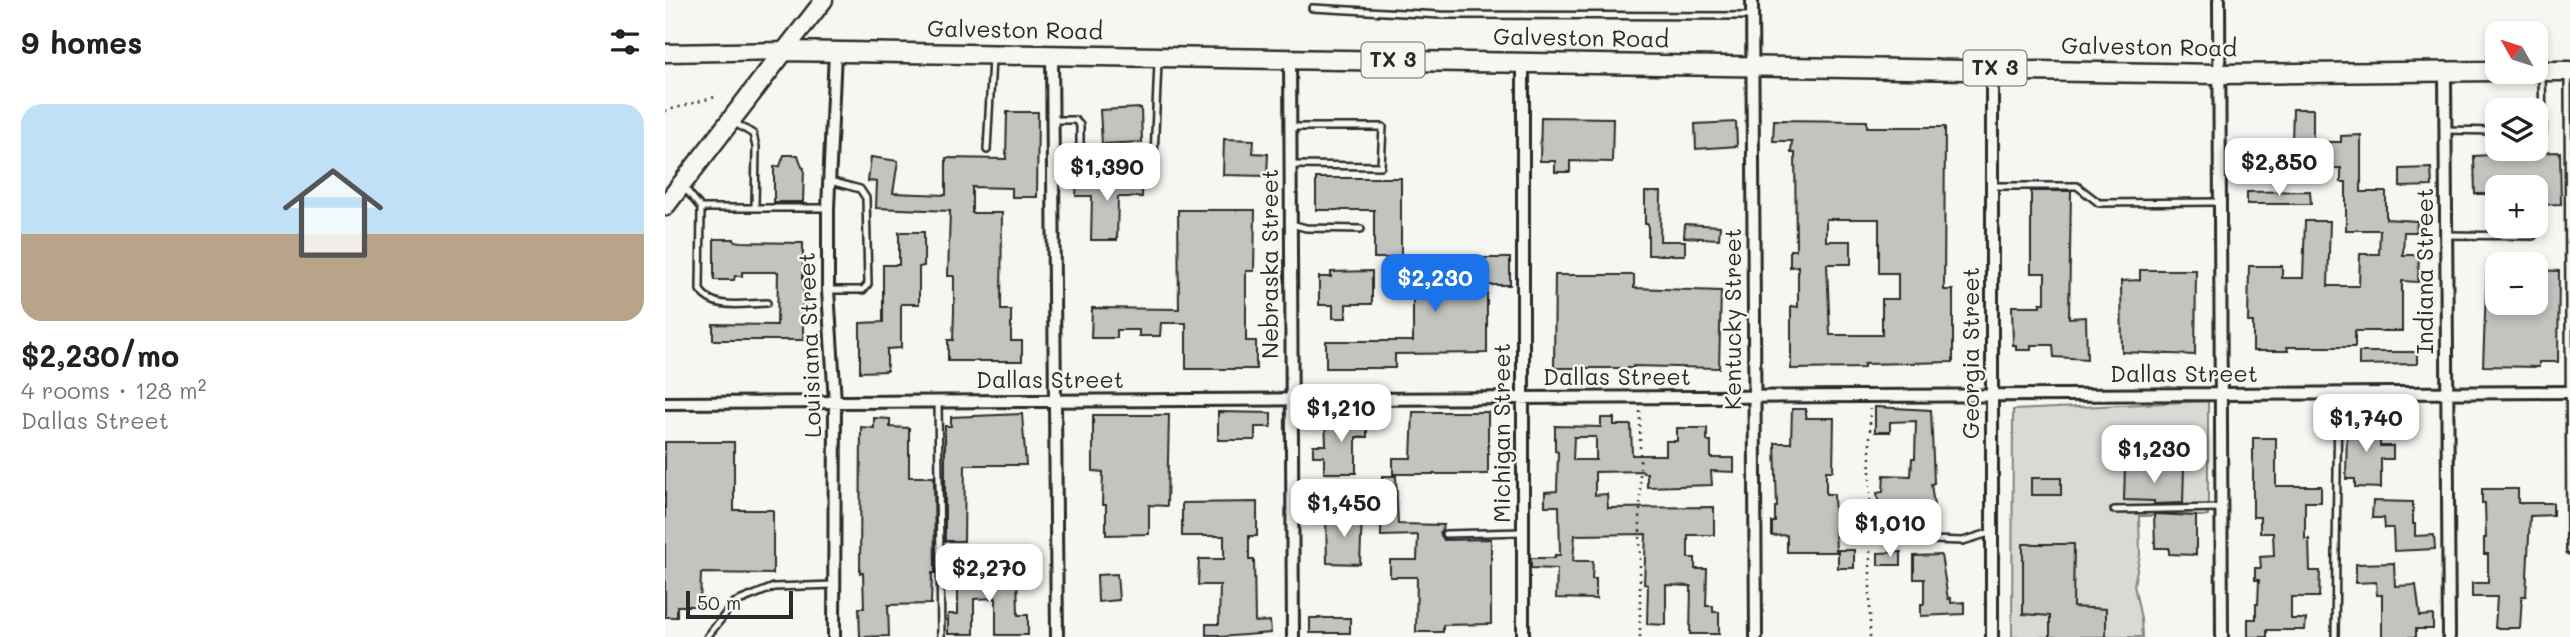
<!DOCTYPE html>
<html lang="en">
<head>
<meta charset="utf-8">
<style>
  body { margin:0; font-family:Mali,sans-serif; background:#f2f2f2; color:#202124; height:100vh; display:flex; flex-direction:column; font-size:26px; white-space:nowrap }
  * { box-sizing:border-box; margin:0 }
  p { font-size:23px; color:#757577 }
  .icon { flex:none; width:38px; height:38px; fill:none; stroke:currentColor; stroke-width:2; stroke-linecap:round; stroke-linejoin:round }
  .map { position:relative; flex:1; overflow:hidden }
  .drawer { display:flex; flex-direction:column; background:#fff; width:665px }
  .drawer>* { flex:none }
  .needle { width:46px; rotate:309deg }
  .controls { position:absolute; left:1820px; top:21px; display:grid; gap:14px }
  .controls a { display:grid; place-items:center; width:63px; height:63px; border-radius:14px; background:#fff; box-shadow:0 4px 10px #0003; font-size:35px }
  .scale { position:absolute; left:21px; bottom:18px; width:107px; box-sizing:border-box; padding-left:7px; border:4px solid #2b2b2b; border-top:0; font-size:19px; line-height:24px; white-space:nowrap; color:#2b2b2b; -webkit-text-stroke:5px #f6f6f2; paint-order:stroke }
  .price { position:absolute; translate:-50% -60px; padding:0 16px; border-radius:14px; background:#fff; color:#222; font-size:23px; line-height:46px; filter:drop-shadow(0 2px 4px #0008) }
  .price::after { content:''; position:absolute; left:50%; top:42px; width:21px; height:16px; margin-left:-10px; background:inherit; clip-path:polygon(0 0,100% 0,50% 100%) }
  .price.on { background:#1a73e8; color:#fff }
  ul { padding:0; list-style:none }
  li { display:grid; align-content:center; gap:14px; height:371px; padding:0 21px }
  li+li { border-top:2px solid #e0e0e0 }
  li span { display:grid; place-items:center; height:217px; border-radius:21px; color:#555 }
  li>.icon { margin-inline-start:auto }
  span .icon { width:126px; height:126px; fill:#fffc; stroke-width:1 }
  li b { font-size:30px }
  h2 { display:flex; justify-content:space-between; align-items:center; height:84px; padding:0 21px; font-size:30px }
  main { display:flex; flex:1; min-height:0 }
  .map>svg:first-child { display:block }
  .green { fill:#d9d9d5; stroke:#828280; stroke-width:2 }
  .building { fill:#c3c3c0; stroke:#2b2b2b; stroke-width:2; fill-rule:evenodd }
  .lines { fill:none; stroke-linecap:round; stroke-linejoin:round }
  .service-casing { stroke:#2b2b2b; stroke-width:10 }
  .minor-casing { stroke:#2b2b2b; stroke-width:16 }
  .secondary-casing { stroke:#2b2b2b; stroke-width:21 }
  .primary-casing { stroke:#2b2b2b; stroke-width:23 }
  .path { stroke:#2b2b2b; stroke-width:2.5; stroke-dasharray:2 5; stroke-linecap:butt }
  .service { stroke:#f6f6f2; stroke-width:5 }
  .minor { stroke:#f6f6f2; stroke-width:10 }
  .secondary { stroke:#f6f6f2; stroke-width:16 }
  .primary { stroke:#f6f6f2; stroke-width:18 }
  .labels { text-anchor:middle; stroke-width:5; stroke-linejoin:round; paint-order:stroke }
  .shield { fill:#f6f6f2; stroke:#686867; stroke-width:2 }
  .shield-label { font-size:21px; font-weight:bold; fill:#2b2b2b }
  .street-label { font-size:23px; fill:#2b2b2b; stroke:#f6f6f2 }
</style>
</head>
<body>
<main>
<section class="drawer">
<h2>9 homes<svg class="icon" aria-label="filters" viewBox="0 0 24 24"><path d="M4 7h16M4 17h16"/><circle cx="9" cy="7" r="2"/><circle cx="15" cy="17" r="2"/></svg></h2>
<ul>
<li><span style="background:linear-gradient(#bfe0f5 60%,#b9a48a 0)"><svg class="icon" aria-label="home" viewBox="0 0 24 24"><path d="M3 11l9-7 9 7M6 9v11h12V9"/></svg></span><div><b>$2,230/mo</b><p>4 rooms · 128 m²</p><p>Dallas Street</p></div></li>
</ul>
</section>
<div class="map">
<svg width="1905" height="637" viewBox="0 0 1905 637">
  <rect width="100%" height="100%" fill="#f6f6f2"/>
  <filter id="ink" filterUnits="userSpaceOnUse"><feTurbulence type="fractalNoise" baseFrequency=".0143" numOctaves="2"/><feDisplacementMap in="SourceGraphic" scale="14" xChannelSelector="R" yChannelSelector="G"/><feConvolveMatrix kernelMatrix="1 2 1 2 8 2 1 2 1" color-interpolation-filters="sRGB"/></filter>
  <g filter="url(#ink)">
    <path class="green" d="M1543,401V516H1474L1475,555L1469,585L1476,619L1477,637H1347L1348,410Z"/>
    <path class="building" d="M476,108L477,142L437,144L435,110Z
      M1628,109H1648V142H1676V136L1696,135V192H1721V219L1752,221L1751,232H1739L1738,255H1754L1753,282L1737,281V331H1690V347H1622L1623,351H1588V322H1583L1584,266H1617V278H1638L1640,221H1665L1663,286H1694L1695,254H1714L1715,230H1681V182H1676V168L1591,169V143L1627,142Z
      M342,112H373L372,197H347V188L307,187V213H337L336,310H346V341H357V361H283V340H288L289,311V276H283L285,211L211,208L212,182L203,181L206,157L233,161L228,193L281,195V158L341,159Z
      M876,117L948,118L947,162L905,161V172H890V161H875Z
      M1109,120L1202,121V127H1280L1279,290H1288V362L1199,364V368L1126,369V306L1133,307V266L1125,267V250H1131L1130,153H1126L1127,141H1108ZM1161,219H1214V273H1233V299H1217V335H1165L1162,264H1186V241H1161Z
      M1071,122L1072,146L1031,149L1030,124Z
      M559,139L589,140L588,153L603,154L602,176L558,175Z
      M1825,149H1865V153L1895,152L1896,204L1871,205V187H1832V194H1810L1809,156L1825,155Z
      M119,155H133L137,167L139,168L138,202H109V167L115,166Z
      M1766,168L1767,186L1735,187V169Z
      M651,178H736V258H709V210H651Z
      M412,179L477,180V197H453L452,240H426L427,196H411Z
      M1366,191H1406L1404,318L1421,317L1422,359L1389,357L1388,345H1366V350H1351V345H1348L1347,306H1375V303H1380V273H1366Z
      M1645,191L1646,204H1582V192Z
      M980,192H996L995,241H1020V255H983V224H980Z
      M513,210H590L589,271H581V341H591V369H521V323H496L495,336H474V330H452V338H426L427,308L514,309Z
      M1020,224L1055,226L1054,239L1019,237Z
      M234,232H259V266L254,267V304H236V348L222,349V371L195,372V323L218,322V265H234Z
      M49,239H69V241L76,242L138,243V290H141V305H138V340H48V324L112,325L113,272H77V276H70L69,280H49Z
      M748,258H845V285H822V353L730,354V368H661V341H748Z
      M1822,263L1832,264V303H1871V270L1894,271L1893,362H1874V367L1818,366Z
      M1475,270H1531L1530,355L1457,352L1456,281L1475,280Z
      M707,271V304H681V318H668V305H654V277H666V272Z
      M890,275H969V288L1056,291L1054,368L968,366V368H889Z
      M1694,352H1752V364L1694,365Z
      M1210,407L1266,410L1269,483L1266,484L1271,521L1212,528L1210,515L1215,514L1212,493L1218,492L1219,475L1246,476L1247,458H1250L1251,421L1225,422V432H1210Z
      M1127,409H1141V418H1169L1168,471H1161V494H1169L1171,552H1122V535L1107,536V522H1110V507H1112L1110,443H1126Z
      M553,412L606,413V427H590V440H553Z
      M748,412H823V474H728V458H746Z
      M357,414L361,465H300L299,541H280V426H286V417Z
      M428,415H504L502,506L484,505V534L441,535V505H437L438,472L428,471Z
      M660,417H702V437H691V473H659V456H648V445H661Z
      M209,418L225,419V427L244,428V477H269L270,573H267L266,604L223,605L224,636L195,637L194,608H199L198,573H195L196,427L209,428Z
      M936,418H949V425H966L967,455H1001V441H1012V428H1042V441H1046V458H1069V472L1046,471L1047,485L982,487V473H978V471L930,472V495L942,494L943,508L1049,507V535H1023V558H1030V569H1042L1041,606H1048V612H1054V634H1025L1026,586L1001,585V625L982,624L983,585L979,584L981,534L910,535L908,561H928L927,579H931V599L891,598L892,569L866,568V558H890V555H895L894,506H880V492L892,491L893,452L890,451V426L936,427ZM909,437H931V460H908Z
      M1689,418H1706L1705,425L1715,426V446H1728V459H1716V488L1690,487V479H1681L1682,425L1689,426Z
      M1588,438H1611V486H1656V502H1640V539H1644L1645,571H1655L1654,597H1626V619H1641L1640,630H1602V637H1583V619H1591V604H1593L1594,580H1590V568H1596L1595,557L1609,556L1608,533H1595V517H1588Z
      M0,442H69V510H108V574L36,573L35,606H12V617H0Z
      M1460,467L1519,468L1518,503L1489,504V501L1459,500Z
      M717,476H731L733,524L779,525L775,533L779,540L826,539V624L778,625V632H751L752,577H725V560H752L753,535L716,536Z
      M1366,478H1396V495H1366Z
      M1817,489H1853V503H1888V515L1865,516L1861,596H1857L1855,628H1830L1832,597H1807V583H1823V554H1819V538H1821L1820,503H1817Z
      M1708,501L1748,502V524H1750V536L1769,535L1770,549L1729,551L1728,528H1720L1719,518H1707Z
      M592,502V536H584V560H589L590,622L605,621L606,633L554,637V635H541V624H554L555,585H533L534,559H559V536H517V503Z
      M697,514L695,564L662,563L661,515Z
      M1489,514L1531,516V555L1504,554V548H1490Z
      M1358,544H1409L1408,607L1441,609V637H1385V616L1358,614Z
      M1173,550H1189V568H1173Z
      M1236,552V565H1213V553Z
      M1276,555L1283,599L1286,598V603L1299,602V614L1256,616V604H1259V579H1249V556Z
      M1729,563L1730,586L1751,585L1755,616L1768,615V629H1751V637H1717V595H1712L1711,582L1691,583V564Z
      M352,573L353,615H363V635H331V598L309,599V634H283V614H293V574Z
      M452,574L454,600L433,602L432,575Z
      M645,618H685V633H645Z"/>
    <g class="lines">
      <g class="service-casing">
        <path id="service" d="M647,8L775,15L1087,16
          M1903,75L1905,551
          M389,120H410L415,125V163
          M67,121L88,134L91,147L90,208
          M625,127H718L716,166L626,165
          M1780,130L1832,131
          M1871,131H1878L1877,74
          M322,150L327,59
          M388,162L478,165L489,157L493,62
          M1327,186H1412L1434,203L1554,202
          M19,187L36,208H163
          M36,208L35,290C48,311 80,303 102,303
          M626,224L641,228L696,229
          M1781,235L1868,236
          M163,290H198L203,284L201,198L195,189L165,181
          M273,402L276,637
          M1449,510L1556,508
          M780,534L858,532
          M1205,538L1298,541L1327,532
          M42,637L69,603L109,587L169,585
          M1670,637L1673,394"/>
      </g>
      <g class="minor-casing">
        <path id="minor" d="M1087,0L1091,637
          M1554,0L1557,637
          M387,55L392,637
          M625,58L628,637
          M858,62V637
          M1327,68V637
          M1780,72L1784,637
          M0,403L1905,392
          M169,637L170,402L163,290V208L170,52"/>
      </g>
      <g class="secondary-casing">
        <path id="secondary" d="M0,53L119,51L159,0"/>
      </g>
      <g class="primary-casing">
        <path id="primary" d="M1871,71H1905
          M0,206L119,51L1554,74L1832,71"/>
      </g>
      <path class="path" d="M0,111L50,97
        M1205,529V409
        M975,637V409
        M1205,637V546"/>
      <use href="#service" class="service"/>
      <use href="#minor" class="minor"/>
      <use href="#secondary" class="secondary"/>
      <use href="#primary" class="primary"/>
    </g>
  </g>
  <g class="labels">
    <g class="shield">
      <rect x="696.5" y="42.5" width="63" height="35" rx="5"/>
      <rect x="1298.5" y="50.5" width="63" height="35" rx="5"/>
    </g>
    <g class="shield-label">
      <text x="728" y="67">TX 3</text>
      <text x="1330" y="75">TX 3</text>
    </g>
    <g class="street-label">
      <text transform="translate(350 30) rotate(1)" y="8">Galveston Road</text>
      <text transform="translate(916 38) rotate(1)" y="8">Galveston Road</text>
      <text transform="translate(1484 47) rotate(1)" y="8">Galveston Road</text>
      <text transform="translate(605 264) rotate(-90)" y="8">Nebraska Street</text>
      <text transform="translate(1760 271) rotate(-90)" y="8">Indiana Street</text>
      <text transform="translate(1068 319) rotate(-90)" y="8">Kentucky Street</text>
      <text transform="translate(145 345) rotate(-92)" y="8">Louisiana Street</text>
      <text transform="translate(1306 353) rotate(-90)" y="8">Georgia Street</text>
      <text x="1519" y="382">Dallas Street</text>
      <text x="952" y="385">Dallas Street</text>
      <text x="385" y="388">Dallas Street</text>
      <text transform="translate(837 433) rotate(-90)" y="8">Michigan Street</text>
    </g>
  </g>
</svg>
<div class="controls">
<a><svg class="needle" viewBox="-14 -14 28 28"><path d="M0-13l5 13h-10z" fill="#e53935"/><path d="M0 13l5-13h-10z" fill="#757577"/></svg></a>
<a><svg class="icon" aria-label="layers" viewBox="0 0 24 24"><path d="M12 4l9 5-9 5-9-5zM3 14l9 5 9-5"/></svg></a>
<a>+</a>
<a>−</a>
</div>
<div class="scale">50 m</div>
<b class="price" style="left:1614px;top:198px">$2,850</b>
<b class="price" style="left:442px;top:203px">$1,390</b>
<b class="price on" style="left:770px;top:314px">$2,230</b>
<b class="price" style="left:676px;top:444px">$1,210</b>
<b class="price" style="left:1701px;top:454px">$1,740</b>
<b class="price" style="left:1489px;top:485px">$1,230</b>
<b class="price" style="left:679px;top:539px">$1,450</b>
<b class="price" style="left:1225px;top:559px">$1,010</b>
<b class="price" style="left:324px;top:604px">$2,270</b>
</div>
</main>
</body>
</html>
